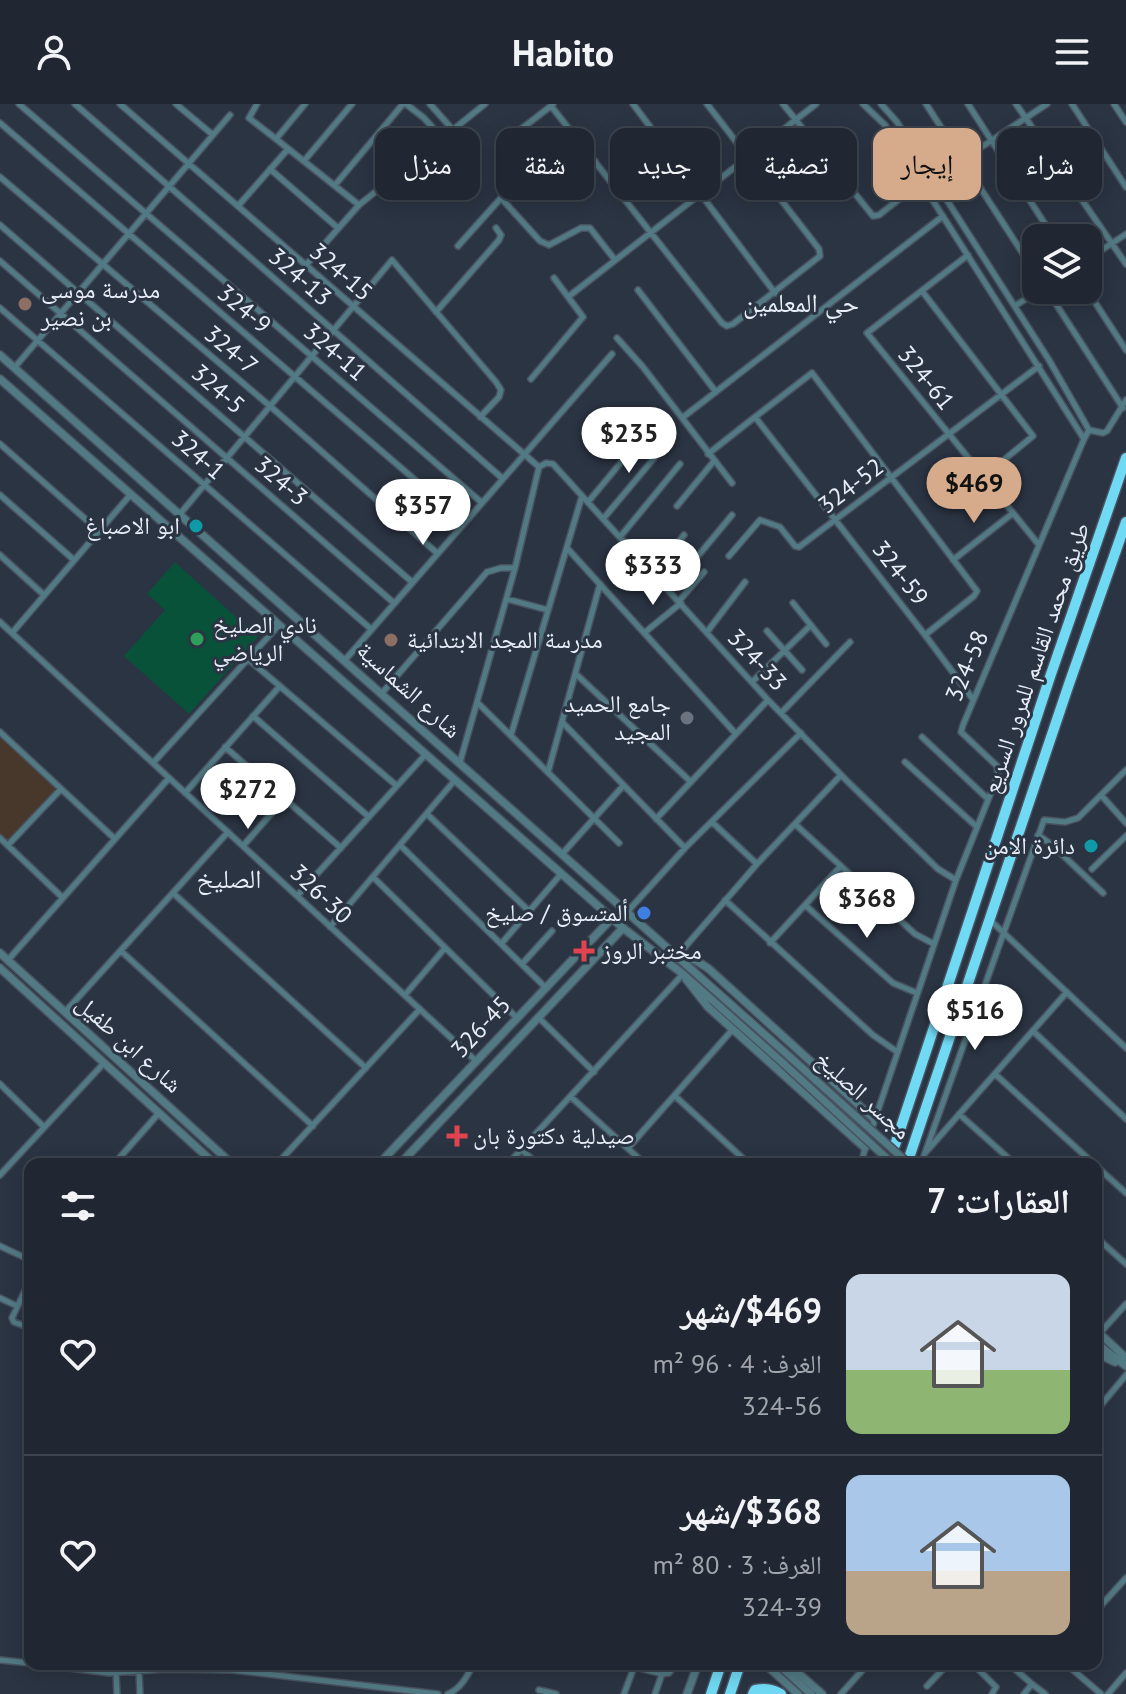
<!DOCTYPE html>
<html lang="ar">
<head>
<meta charset="utf-8">
<style>
  body { margin:0; font-family:"PT Sans","Noto Naskh Arabic",sans-serif; background:#282f3a; color:#f1f3f6; direction:rtl; height:100vh; display:flex; flex-direction:column; font-size:30px; white-space:nowrap }
  * { box-sizing:border-box; margin:0 }
  p { font-size:26px; color:#a2a5ac }
  .icon { flex:none; width:44px; height:44px; fill:none; stroke:currentColor; stroke-width:2; stroke-linecap:round; stroke-linejoin:round }
  .map { position:relative; flex:1; overflow:hidden; direction:ltr }
  .side { position:absolute; left:24px; top:1054px; width:1078px; height:512px; display:flex; flex-direction:column; background:#202732; border-radius:16px; box-shadow:0 4px 20px #0003,0 0 0 2px #3d444d; direction:rtl }
  .side>* { flex:none }
  .guide { position:absolute; left:24px; top:24px; width:1078px; height:72px; direction:rtl; display:flex; gap:16px }
  .controls { position:absolute; left:1022px; top:120px; display:grid; gap:16px }
  .controls a { display:grid; place-items:center; width:80px; height:80px; border-radius:16px; background:#202732; box-shadow:0 4px 20px #0003,0 0 0 2px #3d444d; font-size:40px }
  .price { position:absolute; translate:-50% -68px; padding:0 18px; border-radius:28px; background:#fff; color:#222; font-size:26px; line-height:52px; filter:drop-shadow(0 2px 4px #0008) }
  .price::after { content:''; position:absolute; left:50%; top:48px; width:24px; height:18px; margin-left:-12px; background:inherit; clip-path:polygon(0 0,100% 0,50% 100%) }
  .price.selected { background:#d6ab8b; color:#111 }
  ul { padding:0; list-style:none }
  li { display:flex; align-items:center; gap:24px; height:200px; padding:0 32px }
  li+li { border-top:2px solid #3d444d }
  li span { display:grid; place-items:center; flex:none; width:224px; height:160px; border-radius:16px; color:#555 }
  li>.icon { margin-inline-start:auto }
  span .icon { width:96px; height:96px; fill:#fffc; stroke-width:1 }
  li b { font-size:34px }
  h2 { display:flex; justify-content:space-between; align-items:center; height:96px; padding:0 32px; font-size:34px }
  .chip { padding:0 28px; border-radius:16px; background:#202732; box-shadow:0 4px 20px #0003,0 0 0 2px #3d444d; font-size:28px; line-height:72px }
  .chip.selected { background:#d6ab8b; color:#111 }
  header { display:flex; justify-content:space-between; align-items:center; height:104px; padding:0 32px; background:#202732; font-size:36px; font-weight:700 }
  .map>svg:first-child { display:block }
  .commercial { fill:#47382b }
  .green { fill:#09523a }
  .lines { fill:none; stroke-linecap:round; stroke-linejoin:round }
  .minor-casing { stroke:#495260; stroke-width:8 }
  .tertiary-casing { stroke:#495260; stroke-width:10 }
  .motorway-casing { stroke:#495260; stroke-width:13 }
  .minor { stroke:#527a84; stroke-width:5 }
  .tertiary { stroke:#527a84; stroke-width:7 }
  .motorway { stroke:#70daf4; stroke-width:10 }
  .tertiary-bridge-casing { stroke:#495260; stroke-width:10; stroke-linecap:butt }
  .tertiary-bridge { stroke:#527a84; stroke-width:7 }
  .education-dot { fill:#8d6e63; stroke:#2b3443; stroke-width:3 }
  .culture-dot { fill:#0f9aa8; stroke:#2b3443; stroke-width:3 }
  .leisure-dot { fill:#2e9e5b; stroke:#2b3443; stroke-width:3 }
  .worship-dot { fill:#6b7280; stroke:#2b3443; stroke-width:3 }
  .shop-dot { fill:#3f7fe0; stroke:#2b3443; stroke-width:3 }
  .health-dot { fill:#e0444e; stroke:#2b3443; stroke-width:3 }
  .labels { text-anchor:middle; stroke-width:6; stroke-linejoin:round; paint-order:stroke }
  .street-label { font-size:24px; fill:#e8eef9; stroke:#2b3443 }
  .poi-label { font-size:24px; fill:#e8eef9; stroke:#2b3443; text-anchor:start }
  .neighbourhood-label { font-size:26px; fill:#e8eef9; stroke:#2b3443 }
</style>
</head>
<body>
<header><svg class="icon" aria-label="menu" viewBox="0 0 24 24"><path d="M4 6h16M4 12h16M4 18h16"/></svg>Habito<svg class="icon" aria-label="person" viewBox="0 0 24 24"><circle cx="12" cy="8" r="4"/><path d="M4 21q1-7 8-7t8 7"/></svg></header>
<div class="map">
<svg width="1126" height="1590" viewBox="0 0 1126 1590">
  <rect width="100%" height="100%" fill="#2b3443"/>
  <path class="commercial" d="M0,633L57,686L7,737L0,731Z"/>
  <path class="green" d="M175,458L258,533L189,610L124,552L165,506L147,490Z"/>
  <g class="lines">
    <g class="minor-casing">
      <path id="minor" d="M19,0L481,398
        M75,0L502,374
        M120,0L539,363
        M176,0L213,31
        M257,0L249,14L276,35
        M305,0L276,35L359,101
        M406,0L424,14L442,34
        M430,0L453,26
        M553,0L551,2L722,219L727,222L733,220L820,152L819,145L707,0
        M633,0L775,189
        M783,0L873,112L879,111L921,78
        M863,0L885,21L1084,335
        M881,0L897,18L1049,256L1089,326
        M926,0L1036,170
        M968,0L1054,134
        M1016,0L1126,160
        M1072,0L1126,83
        M1114,0L1126,18
        M551,2L512,32L511,41L546,86L556,88L595,57
        M0,19L464,418
        M304,57L352,0
        M270,65L338,124
        M0,73L270,302L437,449
        M933,75L1047,0
        M335,81L403,0
        M238,102L288,45
        M0,121L412,478
        M458,142L501,94L540,137L549,141L581,124H590L615,156
        M968,151L867,229L1039,441
        M1088,155L1126,130
        M0,157L394,499
        M306,161L359,101L485,0
        M638,186L716,288
        M1047,186L1123,304
        M1087,186L1126,246
        M922,187L1033,332L983,373
        M568,193L816,0
        M1015,202L1040,186
        M0,204L371,525
        M436,208L499,136L501,131L496,124
        M617,234L643,263L732,379
        M15,263L230,11
        M812,269L977,487L974,492L925,531L755,313Z
        M531,275L583,213L554,174
        M682,314L943,112
        M0,340L99,427
        M708,350L755,313
        M539,363L546,359L553,360L768,596L848,678L938,765L956,776
        M0,391L74,456
        M588,398L648,326
        M677,402L714,357
        M180,410L392,156L496,278L501,286L499,293L480,313
        M603,415L666,340
        M620,433L680,360
        M567,444L736,630
        M0,451L44,491
        M729,452L760,416L780,423L795,442L799,443L1039,262
        M953,456L1013,409
        M653,469L684,431
        M669,487L732,411
        M507,495L548,506
        M679,497L704,468
        M793,499L826,540
        M0,518L476,957
        M767,527L802,566
        M707,528L745,478
        M12,529L131,390
        M644,529L681,499
        M925,531L972,594
        M248,555L397,682
        M345,556L612,250
        M576,570L691,678
        M752,578L811,521
        M382,589L487,468L501,464H515
        M479,600L619,739
        M781,609L850,538
        M253,612L369,713
        M562,618L685,744
        M0,628L115,735
        M511,631L582,392
        M922,633L988,695
        M225,643L341,744
        M460,658L515,464L539,363
        M905,658L977,723
        M153,659L279,521
        M548,668L600,480
        M185,689L280,582
        M1101,691L1126,719
        M427,710L529,807
        M656,715L768,596
        M712,718L757,760
        M795,720L915,830L934,840
        M1038,731L1051,740L1103,789
        M0,734L63,794
        M8,741L61,685
        M400,741L546,884
        M243,742L284,695
        M563,749L623,682
        M1092,765L1126,732
        M373,773L517,914
        M173,789L366,964
        M297,792L426,650
        M725,796L873,931L896,947
        M805,801L893,879L917,889
        M628,807L685,744L801,629
        M990,816L1126,944
        M330,823L455,676
        M770,839L840,763
        M501,840L561,770
        M121,847L313,1022
        M678,851L757,760L841,671
        M8,856L169,674
        M522,860L552,827
        M405,891L445,844
        M65,908L228,728
        M538,913L594,968
        M1033,927L1126,1015
        M995,970L1094,1060
        M0,980L44,1023
        M675,992L749,1060
        M571,993L645,1060
        M959,1010L1015,1060
        M873,1021L956,776L998,671L997,662L961,628L963,621L1084,335L1089,326L1103,329L1107,327L1126,296
        M628,1044L733,925
        M522,1046L537,1060
        M925,1049L1067,888
        M114,1060L159,1009
        M277,1060L420,905
        M508,1060L683,870
        M861,1060L866,1041
        M921,1060L1044,716L1065,718L1078,714L1126,666
        M1096,1062L1126,1089
        M0,1071L104,959
        M1096,1133L1126,1160
        M0,1142L30,1156
        M30,1176L12,1214L14,1218L30,1224
        M0,1194L17,1202
        M1100,1229L1126,1200
        M1096,1307L1126,1271
        M1096,1507L1126,1474
        M0,1556L30,1559
        M38,1560L109,1569L166,1565L232,1566L438,1590
        M624,1560L662,1570L669,1569L676,1560
        M973,1560L996,1583L992,1590
        M1009,1560L1032,1580L1024,1590
        M1047,1560H1048
        M1066,1560L1101,1590
        M139,1568L140,1590
        M116,1569L117,1590
        M1032,1580L1045,1590
        M927,1582L948,1560
        M539,1586L556,1590
        M448,1590C460,1585 468,1572 473,1560
        M624,1590L634,1563
        M655,1590L662,1570
        M841,1590L868,1560
        M1108,1590L1126,1569"/>
    </g>
    <g class="tertiary-casing">
      <path id="tertiary" d="M0,251L790,953
        M0,275L623,824L683,870L784,960
        M0,849L232,1060
        M682,852L697,857L709,865L874,1015
        M0,864L215,1060
        M686,875L708,903L865,1044
        M379,1060L612,814
        M400,1060L623,824
        M1096,1226L1126,1254
        M1096,1239L1126,1262
        M1096,1249L1115,1258
        M765,1560L798,1590
        M778,1560L811,1590
        M788,1560L822,1590
        M687,1590L698,1560"/>
    </g>
    <g class="motorway-casing">
      <path id="motorway" d="M895,1041L1051,570L1126,354
        M909,1054L1069,580L1126,418
        M711,1590L721,1560
        M730,1590L740,1560
        M753,1590L755,1586C766,1584 772,1585 781,1590"/>
    </g>
    <use href="#minor" class="minor"/>
    <use href="#tertiary" class="tertiary"/>
    <use href="#motorway" class="motorway"/>
    <g class="tertiary-bridge-casing">
      <path id="tertiary-bridge" d="M790,953L909,1060
        M784,960L893,1060"/>
    </g>
    <use href="#tertiary-bridge" class="tertiary-bridge"/>
  </g>
  <g class="education-dot">
    <circle cx="25" cy="200" r="8"/>
    <circle cx="391" cy="536" r="8"/>
  </g>
  <g class="culture-dot">
    <circle cx="196" cy="422" r="8"/>
    <circle cx="1091" cy="742" r="8"/>
  </g>
  <circle class="leisure-dot" cx="197" cy="535" r="8"/>
  <circle class="worship-dot" cx="687" cy="614" r="8"/>
  <circle class="shop-dot" cx="644" cy="809" r="8"/>
  <g class="health-dot">
    <path d="M580 835h8v8h8v8h-8v8h-8v-8h-8v-8h8z"/>
    <path d="M453 1020h8v8h8v8h-8v8h-8v-8h-8v-8h8z"/>
  </g>
  <g class="labels">
    <g class="street-label">
      <text transform="translate(341 168) rotate(41)" y="8">324-15</text>
      <text transform="translate(300 173) rotate(41)" y="8">324-13</text>
      <text transform="translate(244 205) rotate(40)" y="8">324-9</text>
      <text transform="translate(231 246) rotate(40)" y="8">324-7</text>
      <text transform="translate(335 248) rotate(41)" y="8">324-11</text>
      <text transform="translate(926 274) rotate(51)" y="8">324-61</text>
      <text transform="translate(218 285) rotate(41)" y="8">324-5</text>
      <text transform="translate(198 351) rotate(41)" y="8">324-1</text>
      <text transform="translate(281 377) rotate(41)" y="8">324-3</text>
      <text transform="translate(851 382) rotate(-37)" y="8">324-52</text>
      <text transform="translate(900 469) rotate(52)" y="8">324-59</text>
      <text transform="translate(1036 554) rotate(-71)" y="8">طريق محمد القاسم للمرور السريع</text>
      <text transform="translate(757 556) rotate(47)" y="8">324-33</text>
      <text transform="translate(967 562) rotate(-67)" y="8">324-58</text>
      <text transform="translate(409 586) rotate(42)" y="8">شارع الشماسية</text>
      <text transform="translate(321 790) rotate(43)" y="8">326-30</text>
      <text transform="translate(481 923) rotate(-47)" y="8">326-45</text>
      <text transform="translate(129 940) rotate(42)" y="8">شارع ابن طفيل</text>
      <text transform="translate(863 991) rotate(42)" y="8">مجسر الصليخ</text>
    </g>
    <g class="poi-label">
      <text x="41" y="194">مدرسة موسى<tspan x="41" dy="28">بن نصير</tspan></text>
      <text x="180" y="430" text-anchor="end">ابو الاصباغ</text>
      <text x="213" y="529">نادي الصليخ<tspan x="213" dy="28">الرياضي</tspan></text>
      <text x="407" y="544">مدرسة المجد الابتدائية</text>
      <text x="671" y="608" text-anchor="end">جامع الحميد<tspan x="671" dy="28">المجيد</tspan></text>
      <text x="1075" y="750" text-anchor="end">دائرة الامن</text>
      <text x="628" y="817" text-anchor="end">ألمتسوق / صليخ</text>
      <text x="602" y="855">مختبر الروز</text>
      <text x="473" y="1040">صيدلية دكتورة بان</text>
    </g>
    <g class="neighbourhood-label">
      <text x="801" y="208">حي المعلمين</text>
      <text x="229" y="784">الصليخ</text>
    </g>
  </g>
</svg>
<div class="controls">
<a><svg class="icon" aria-label="layers" viewBox="0 0 24 24"><path d="M12 4l9 5-9 5-9-5zM3 14l9 5 9-5"/></svg></a>
</div>
<b class="price" style="left:629px;top:371px">$235</b>
<b class="price selected" style="left:974px;top:421px">$469</b>
<b class="price" style="left:423px;top:443px">$357</b>
<b class="price" style="left:653px;top:503px">$333</b>
<b class="price" style="left:248px;top:727px">$272</b>
<b class="price" style="left:867px;top:836px">$368</b>
<b class="price" style="left:975px;top:948px">$516</b>
<div class="guide">
<a class="chip">شراء</a>
<a class="chip selected">إيجار</a>
<a class="chip">تصفية</a>
<a class="chip">جديد</a>
<a class="chip">شقة</a>
<a class="chip">منزل</a>
</div>
<section class="side">
<h2>العقارات: 7<svg class="icon" aria-label="filters" viewBox="0 0 24 24"><path d="M4 7h16M4 17h16"/><circle cx="9" cy="7" r="2"/><circle cx="15" cy="17" r="2"/></svg></h2>
<ul>
<li><span style="background:linear-gradient(#c9d6e8 60%,#8fb573 0)"><svg class="icon" aria-label="home" viewBox="0 0 24 24"><path d="M3 11l9-7 9 7M6 9v11h12V9"/></svg></span><div><b>$469/شهر</b><p>الغرف: 4 · 96 m²</p><p>324-56</p></div><svg class="icon" aria-label="heart" viewBox="0 0 24 24"><path d="M12 20l-8-8c-3-5 5-10 8-4 3-6 11-1 8 4z"/></svg></li>
<li><span style="background:linear-gradient(#a9c7e8 60%,#b9a48a 0)"><svg class="icon" aria-label="home" viewBox="0 0 24 24"><path d="M3 11l9-7 9 7M6 9v11h12V9"/></svg></span><div><b>$368/شهر</b><p>الغرف: 3 · 80 m²</p><p>324-39</p></div><svg class="icon" aria-label="heart" viewBox="0 0 24 24"><path d="M12 20l-8-8c-3-5 5-10 8-4 3-6 11-1 8 4z"/></svg></li>
</ul>
</section>
</div>
</body>
</html>
